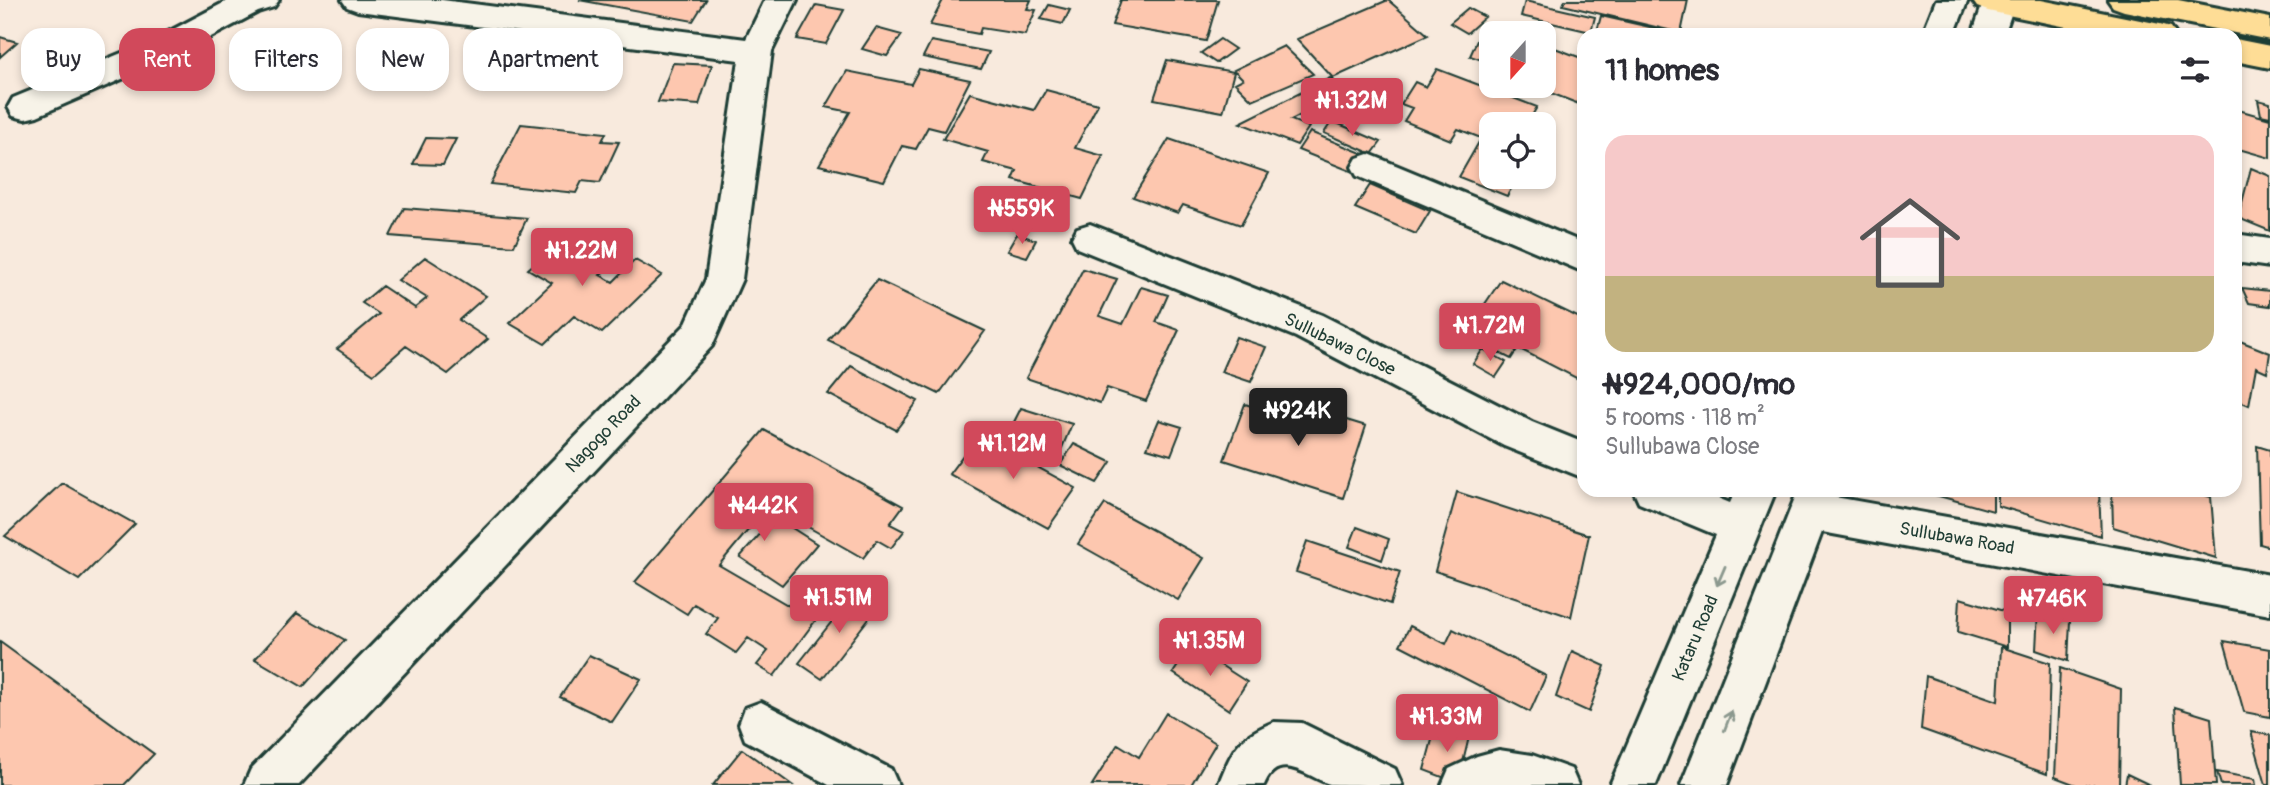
<!DOCTYPE html>
<html lang="en">
<head>
<meta charset="utf-8">
<style>
  body { margin:0; font-family:Pangolin,sans-serif; background:#f2f2f3; color:#2b2b33; height:100vh; display:flex; flex-direction:column; font-size:26px; white-space:nowrap }
  * { box-sizing:border-box; margin:0 }
  p { font-size:23px; color:#7c7c81 }
  .icon { flex:none; width:38px; height:38px; fill:none; stroke:currentColor; stroke-width:2; stroke-linecap:round; stroke-linejoin:round }
  .map { position:relative; flex:1; overflow:hidden }
  .drawer { position:absolute; left:1577px; top:28px; width:665px; height:469px; display:flex; flex-direction:column; background:#fff; border-radius:21px; box-shadow:0 4px 10px #0003 }
  .drawer>* { flex:none }
  .top-card { position:absolute; left:21px; top:28px; width:665px; height:63px; display:flex; gap:14px }
  .needle { width:46px; rotate:201deg }
  .fabs { position:absolute; left:1479px; top:21px; display:grid; gap:14px }
  .fabs a { display:grid; place-items:center; width:77px; height:77px; border-radius:14px; background:#fff; box-shadow:0 4px 10px #0003; font-size:35px }
  .price { position:absolute; translate:-50% -60px; padding:0 16px; border-radius:7px; background:#d1495b; color:#fff; font-size:23px; line-height:46px; filter:drop-shadow(0 2px 4px #0008) }
  .price::after { content:''; position:absolute; left:50%; top:42px; width:21px; height:16px; margin-left:-10px; background:inherit; clip-path:polygon(0 0,100% 0,50% 100%) }
  .price.on { background:#222; color:#fff }
  ul { padding:0; list-style:none }
  li { display:grid; align-content:center; gap:14px; height:371px; padding:0 28px }
  li span { display:grid; place-items:center; height:217px; border-radius:21px; color:#555 }
  li>.icon { margin-inline-start:auto }
  span .icon { width:126px; height:126px; fill:#fffc; stroke-width:1 }
  li b { font-size:30px }
  h2 { display:flex; justify-content:space-between; align-items:center; height:84px; padding:0 28px; font-size:30px }
  .pill { padding:0 24px; border-radius:21px; background:#fff; box-shadow:0 4px 10px #0003; font-size:24px; line-height:63px }
  .pill.on { background:#d1495b; color:#fff }
  .map>svg:first-child { display:block }
  .building { fill:#fdc7af; stroke:#1f3d34; stroke-width:2 }
  .lines { fill:none; stroke-linecap:round; stroke-linejoin:round }
  .minor-casing { stroke:#1f3d34; stroke-width:6 }
  .major-casing { stroke:#1f3d34; stroke-width:6 }
  .minor { fill:#f7f3e8; fill-rule:evenodd }
  .major { fill:#fedd96; fill-rule:evenodd }
  .oneway { stroke:#8b988e }
  .labels { text-anchor:middle; stroke-width:5; stroke-linejoin:round; paint-order:stroke }
  .street-label { font-size:18px; fill:#1f3d34; stroke:#f7f3e8 }
</style>
</head>
<body>
<div class="map">
<svg width="2270" height="785" viewBox="0 0 2270 785">
  <rect width="100%" height="100%" fill="#f8eadd"/>
  <filter id="ink" filterUnits="userSpaceOnUse"><feTurbulence type="fractalNoise" baseFrequency=".0143" numOctaves="2"/><feDisplacementMap in="SourceGraphic" scale="14" xChannelSelector="R" yChannelSelector="G"/><feConvolveMatrix kernelMatrix="1 2 1 2 8 2 1 2 1" color-interpolation-filters="sRGB"/></filter>
  <g filter="url(#ink)">
    <path class="building" d="M579,0H706L693,21Z
      M943,0H1031L1027,9L1036,10L1025,35L981,28L979,34L930,25Z
      M1121,0H1218L1206,41L1112,25Z
      M1388,0L1428,35L1333,78L1297,39Z
      M1565,0H1688L1681,33L1563,5Z
      M1525,1L1595,17L1591,32L1521,16Z
      M816,5L844,10L826,44L797,39Z
      M1049,5L1070,10L1063,24L1041,19Z
      M1468,8L1485,17L1467,33L1450,23Z
      M1601,16L1676,33L1684,35H1596Z
      M876,28L902,35L887,56L862,49Z
      M1480,34L1491,37V63L1470,56Z
      M0,37L17,42L0,57Z
      M1220,39L1235,49L1216,63L1201,53Z
      M931,41L989,52L981,69L923,57Z
      M1547,45L1584,59V106L1533,86H1544V51Z
      M1284,46L1313,74L1252,100L1235,83L1243,79L1234,70Z
      M1167,60L1234,72L1223,112L1154,99Z
      M673,63L712,65L699,105L658,102Z
      M919,69L970,80L944,131L928,127L916,149L902,146L884,181L819,165L850,112L826,107L847,71L911,84Z
      M1437,69L1537,107L1527,124H1491V142L1458,129L1451,140L1404,121L1412,108L1401,104L1415,82L1426,87Z
      M1330,78L1347,92L1291,120L1309,127L1297,145L1240,123Z
      M1046,90L1098,104L1075,148L1103,156L1082,199L1013,180L1017,171L983,162L988,152L943,139L970,93L1034,110Z
      M2258,100L2270,103V117L2261,115Z
      M2235,109L2270,119V158L2235,148Z
      M1332,121L1381,142L1372,154L1324,133Z
      M521,124L606,133L602,141L619,142L600,183L582,181L576,193L490,184Z
      M1310,132L1364,154L1353,172L1298,150Z
      M426,138L456,139L443,165L413,164Z
      M1169,139L1269,173L1241,225L1183,205L1178,213L1133,197Z
      M1479,142L1491,147V177H1518L1507,196L1459,177Z
      M2251,168L2270,176V231L2238,218Z
      M1370,185L1430,211L1416,234L1355,208Z
      M404,208L527,218L514,246L390,236Z
      M605,234L628,248L600,275L613,282L635,260L662,275L602,333L574,316L545,344L509,323L552,283L528,269L566,236L589,249Z
      M1017,234L1036,240L1027,257L1007,251Z
      M425,257L486,296L459,320L488,339L448,374L406,346L374,374L337,349L379,314L362,303L382,286L415,308L427,298L398,280Z
      M1083,269L1117,279L1099,316L1123,324L1141,287L1168,295L1156,322L1179,330L1146,401L1107,388L1100,403L1026,378Z
      M877,280L985,331L939,394L828,340Z
      M1501,280L1584,320L1582,381L1518,348L1511,359L1464,335Z
      M2242,288L2270,291V306L2249,303Z
      M1236,337L1266,347L1251,382L1221,372Z
      M2235,339L2270,353L2267,372L2256,367L2249,405L2235,399Z
      M1483,349L1506,362L1496,377L1473,364Z
      M851,366L918,401L896,430L828,394Z
      M1245,404L1302,422L1307,408L1366,426L1343,498L1224,460Z
      M1021,408L1072,424L1062,448L1009,432Z
      M1159,420L1182,427L1171,455L1147,448Z
      M764,430L903,506L890,524L904,531L891,548L877,540L863,558L769,505L719,565L815,621L774,676L757,665L768,651L748,638L736,653L706,634L718,618L694,604L687,614L635,582Z
      M978,435L1076,488L1048,528L949,474Z
      M1074,444L1111,462L1097,483L1060,465Z
      M2257,446L2270,450V547L2260,544Z
      M62,483L135,524L79,580L5,536Z
      M1917,490H1993V511Z
      M1998,490H2099L2101,536L1998,506Z
      M2112,490H2185L2211,497L2216,558L2113,527Z
      M1457,492L1589,535L1571,617L1435,571Z
      M1105,504L1204,558L1178,600L1078,544Z
      M775,517L817,544L782,585L740,557Z
      M1357,527L1389,539L1382,560L1349,547Z
      M1307,541L1400,572L1390,604L1296,572Z
      M856,591L879,605L822,679L799,663Z
      M1960,598L2007,612V647L1958,632Z
      M2038,610L2070,621L2068,661L2036,650Z
      M297,613L345,640L303,687L255,659Z
      M1410,626L1446,644L1453,629L1546,676L1530,712L1400,645Z
      M2224,641L2270,649V717L2244,712Z
      M0,642L154,754L124,785H0Z
      M1191,646L1247,682L1229,710L1173,673Z
      M2001,647L2050,663L2047,774L1921,729L1926,676L1998,701Z
      M1572,651L1605,666L1589,712L1556,697Z
      M589,655L641,679L612,722L560,697Z
      M2060,668L2121,689L2119,785H2076L2055,777Z
      M2175,707L2211,718L2216,785H2180Z
      M1166,713L1216,743L1191,785H1092L1118,744L1139,757Z
      M1436,725L1469,737L1458,783L1424,770Z
      M2251,732L2270,735V785H2266Z
      M742,749L792,785H713Z
      M2217,772L2255,779L2256,785H2221Z
      M2127,774L2150,785H2125Z"/>
    <g class="lines">
      <g class="minor-casing">
        <path id="minor" d="M229,0H279L274,7L258,12L175,56L37,116L25,119L13,116L8,107L13,98L153,40Z
          M342,0H442L746,39L765,0H797L772,51L742,279L712,346L299,785H244L251,769L685,325L706,279L739,60L358,11L347,7Z
          M1936,0H1968L1954,35H1922Z
          M1984,0H2016L2004,35H1972Z
          M1369,154L1584,243V272L1357,176L1352,167L1357,158Z
          M1090,224L1322,315L1532,422L1584,443V478L1504,446L1296,337L1077,248L1072,238L1077,228Z
          M2235,234L2270,239V267L2235,262Z
          M1633,490H1698L1730,503L1736,490H1776L1656,785H1610L1716,535L1639,503Z
          M1798,490H1838L1835,497L2270,575V615L1822,532L1727,785H1681Z
          M761,702L891,769L898,785H829L745,740L739,724L745,708Z
          M1274,722L1302,723L1395,769L1402,785C1382,785 1348,785 1330,784C1309,778 1278,749 1264,785H1218C1233,749 1236,738 1274,722Z
          M1499,750L1532,755L1571,769L1578,785H1442L1449,769L1477,756Z"/>
      </g>
      <g class="major-casing">
        <path id="major" d="M1972,0H2041L2160,24L2171,27L2176,35H2106L1988,11L1977,7Z
          M2108,0H2178L2270,18V40L2124,11L2113,7Z
          M2235,39L2270,46V68L2235,61Z"/>
      </g>
      <use href="#minor" class="minor"/>
      <use href="#major" class="major"/>
    </g>
    <defs><path id="oneway-shaft" d="M-6 0H5M1.5-3L5.5 0L1.5 3" fill="none" stroke-width="1.6" stroke-linecap="round" stroke-linejoin="round" transform="scale(1.75)"/></defs>
    <g class="oneway">
      <use href="#oneway-shaft" transform="translate(1721 576) rotate(113)"/>
      <use href="#oneway-shaft" transform="translate(1728 721) rotate(-69)"/>
    </g>
  </g>
  <g class="labels">
    <g class="street-label">
      <text transform="translate(1340 344) rotate(26)" y="6">Sullubawa Close</text>
      <text transform="translate(603 434) rotate(-46)" y="6">Nagogo Road</text>
      <text transform="translate(1957 538) rotate(10)" y="6">Sullubawa Road</text>
      <text transform="translate(1695 638) rotate(-67)" y="6">Kataru Road</text>
    </g>
  </g>
</svg>
<div class="fabs">
<a><svg class="needle" viewBox="-14 -14 28 28"><path d="M0-13l5 13h-10z" fill="#e53935"/><path d="M0 13l5-13h-10z" fill="#7c7c81"/></svg></a>
<a><svg class="icon" aria-label="locate" viewBox="0 0 24 24"><circle cx="12" cy="12" r="6"/><path d="M12 2v4M12 18v4M2 12h4M18 12h4"/></svg></a>
</div>
<b class="price" style="left:1352px;top:138px">₦1.32M</b>
<b class="price" style="left:1022px;top:246px">₦559K</b>
<b class="price" style="left:582px;top:288px">₦1.22M</b>
<b class="price" style="left:1490px;top:363px">₦1.72M</b>
<b class="price on" style="left:1298px;top:448px">₦924K</b>
<b class="price" style="left:1013px;top:481px">₦1.12M</b>
<b class="price" style="left:764px;top:543px">₦442K</b>
<b class="price" style="left:839px;top:635px">₦1.51M</b>
<b class="price" style="left:2053px;top:636px">₦746K</b>
<b class="price" style="left:1210px;top:678px">₦1.35M</b>
<b class="price" style="left:1447px;top:754px">₦1.33M</b>
<div class="top-card">
<a class="pill">Buy</a>
<a class="pill on">Rent</a>
<a class="pill">Filters</a>
<a class="pill">New</a>
<a class="pill">Apartment</a>
</div>
<section class="drawer">
<h2>11 homes<svg class="icon" aria-label="filters" viewBox="0 0 24 24"><path d="M4 7h16M4 17h16"/><circle cx="9" cy="7" r="2"/><circle cx="15" cy="17" r="2"/></svg></h2>
<ul>
<li><span style="background:linear-gradient(#f6c9c9 65%,#c2b280 0)"><svg class="icon" aria-label="home" viewBox="0 0 24 24"><path d="M3 11l9-7 9 7M6 9v11h12V9"/></svg></span><div><b>₦924,000/mo</b><p>5 rooms · 118 m²</p><p>Sullubawa Close</p></div></li>
</ul>
</section>
</div>
</body>
</html>
